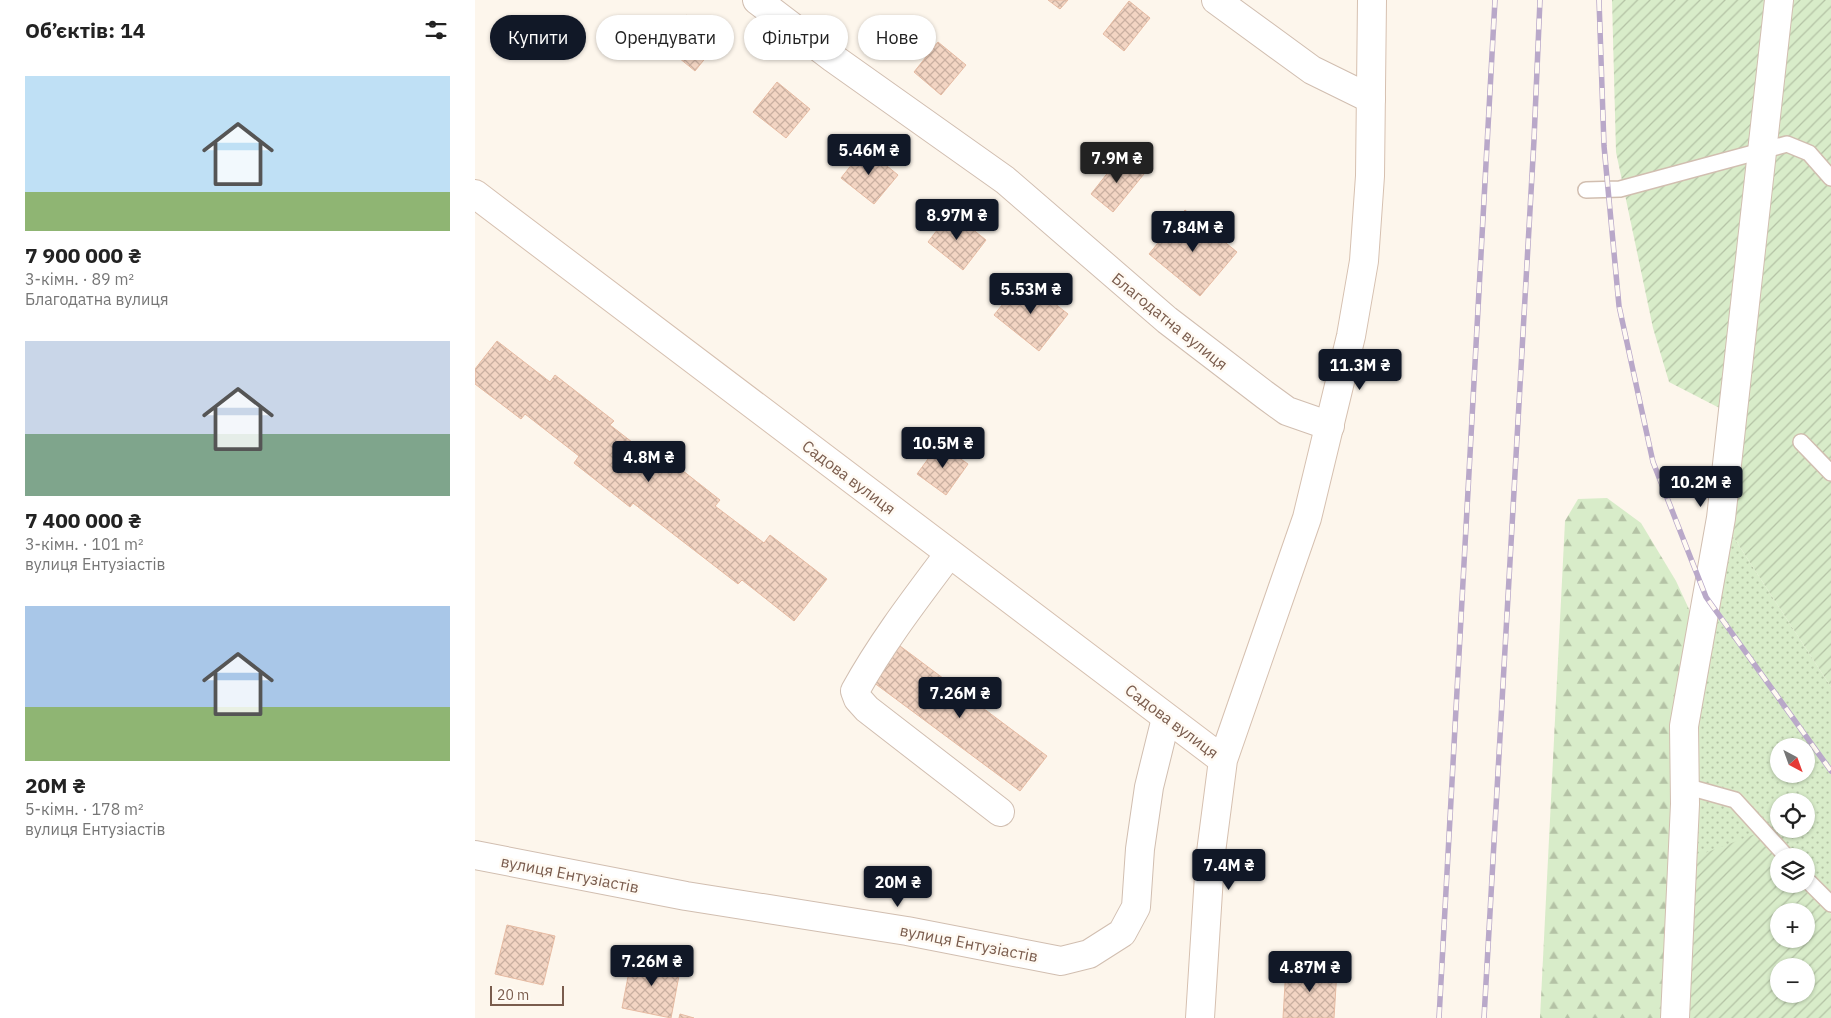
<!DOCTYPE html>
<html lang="uk">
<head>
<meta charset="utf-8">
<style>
  body { margin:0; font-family:"IBM Plex Sans",sans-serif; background:#f6f6f6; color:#222; height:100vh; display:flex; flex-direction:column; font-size:19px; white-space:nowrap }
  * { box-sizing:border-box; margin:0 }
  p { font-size:16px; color:#767676 }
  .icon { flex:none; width:28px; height:28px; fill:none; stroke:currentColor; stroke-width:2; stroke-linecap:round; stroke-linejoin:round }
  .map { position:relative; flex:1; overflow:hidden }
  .panel { display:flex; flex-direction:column; background:#fff; width:475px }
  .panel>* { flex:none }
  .top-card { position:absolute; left:15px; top:15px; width:475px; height:45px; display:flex; gap:10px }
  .needle { width:32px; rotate:139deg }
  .buttons { position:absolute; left:1295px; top:738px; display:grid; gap:10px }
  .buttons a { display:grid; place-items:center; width:45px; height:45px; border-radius:50%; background:#fff; box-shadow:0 1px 4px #0004; font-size:25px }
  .scale { position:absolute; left:15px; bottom:12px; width:74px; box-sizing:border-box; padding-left:5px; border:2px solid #7a5c4d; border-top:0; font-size:14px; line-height:18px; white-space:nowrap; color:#7a5c4d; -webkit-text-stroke:4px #fffaf3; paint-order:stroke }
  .price { position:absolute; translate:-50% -42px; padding:0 11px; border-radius:5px; background:#111827; color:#fff; font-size:16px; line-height:32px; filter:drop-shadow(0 1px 2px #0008) }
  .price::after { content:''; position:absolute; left:50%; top:30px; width:15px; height:11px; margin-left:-8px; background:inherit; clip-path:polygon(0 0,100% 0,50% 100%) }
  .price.active { background:#222; color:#fff }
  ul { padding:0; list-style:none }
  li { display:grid; align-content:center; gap:10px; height:265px; padding:0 25px }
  li span { display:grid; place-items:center; height:155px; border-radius:0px; color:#555 }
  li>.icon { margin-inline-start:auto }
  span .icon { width:90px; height:90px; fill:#fffc; stroke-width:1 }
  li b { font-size:21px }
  h2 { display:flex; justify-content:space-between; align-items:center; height:60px; padding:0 25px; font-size:21px }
  .tag { padding:0 18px; border-radius:22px; background:#fff; box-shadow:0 1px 4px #0004; font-size:18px; line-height:45px }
  .tag.active { background:#111827; color:#fff }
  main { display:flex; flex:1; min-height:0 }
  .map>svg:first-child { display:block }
  .grass { fill:url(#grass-dots); fill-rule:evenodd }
  .forest { fill:url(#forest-firs) }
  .garden { fill:url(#garden-furrows); fill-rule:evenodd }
  .building { fill:url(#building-cross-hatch); stroke:#e6bba3 }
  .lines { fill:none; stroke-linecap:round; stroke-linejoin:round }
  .lane-casing { stroke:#d1beb0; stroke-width:18 }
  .street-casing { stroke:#d1beb0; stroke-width:30 }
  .secondary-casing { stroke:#d6c0b0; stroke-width:30 }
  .lane { stroke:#fff; stroke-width:15 }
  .street { stroke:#fff; stroke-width:28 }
  .secondary { stroke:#fff; stroke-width:28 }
  .rail-casing { stroke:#b9a8c9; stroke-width:5.5 }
  .rail { stroke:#fffaf3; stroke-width:4; stroke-dasharray:11; stroke-linecap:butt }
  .labels { text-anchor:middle; stroke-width:5; stroke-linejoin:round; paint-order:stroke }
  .street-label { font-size:16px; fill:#7a5c4d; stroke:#fffaf3 }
</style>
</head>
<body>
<main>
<section class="panel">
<h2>Об’єктів: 14<svg class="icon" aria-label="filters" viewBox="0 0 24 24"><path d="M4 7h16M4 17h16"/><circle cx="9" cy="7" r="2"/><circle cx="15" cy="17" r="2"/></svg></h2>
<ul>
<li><span style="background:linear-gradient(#bfe0f5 75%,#8fb573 0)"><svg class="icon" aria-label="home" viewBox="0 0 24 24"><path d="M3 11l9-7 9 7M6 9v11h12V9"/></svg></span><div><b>7 900 000 ₴</b><p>3-кімн. · 89 m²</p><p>Благодатна вулиця</p></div></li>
<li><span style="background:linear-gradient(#c9d6e8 60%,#7fa58c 0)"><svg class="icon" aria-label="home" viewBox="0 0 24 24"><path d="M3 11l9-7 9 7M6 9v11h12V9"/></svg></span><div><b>7 400 000 ₴</b><p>3-кімн. · 101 m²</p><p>вулиця Ентузіастів</p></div></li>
<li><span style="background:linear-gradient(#a9c7e8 65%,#8fb573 0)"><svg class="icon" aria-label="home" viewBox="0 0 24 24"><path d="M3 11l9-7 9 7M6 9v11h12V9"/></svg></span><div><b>20M ₴</b><p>5-кімн. · 178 m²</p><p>вулиця Ентузіастів</p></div></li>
</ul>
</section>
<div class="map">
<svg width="1356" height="1018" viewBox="0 0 1356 1018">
  <defs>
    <pattern id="grass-dots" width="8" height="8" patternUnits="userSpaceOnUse" patternTransform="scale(1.25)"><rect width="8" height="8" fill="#d8ecc9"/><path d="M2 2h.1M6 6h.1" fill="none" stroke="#b4c2a5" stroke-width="1.8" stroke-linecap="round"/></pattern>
    <pattern id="forest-firs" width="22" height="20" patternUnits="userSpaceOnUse" patternTransform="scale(1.25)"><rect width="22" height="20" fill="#d8ecc9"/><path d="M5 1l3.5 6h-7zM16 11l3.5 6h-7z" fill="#b4c2a5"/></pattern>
    <pattern id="garden-furrows" width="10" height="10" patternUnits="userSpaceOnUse" patternTransform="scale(1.25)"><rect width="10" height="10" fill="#d8ecc9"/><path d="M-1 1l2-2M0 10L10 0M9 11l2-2" fill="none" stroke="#b4c2a5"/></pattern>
    <pattern id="building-cross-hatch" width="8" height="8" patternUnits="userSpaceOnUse" patternTransform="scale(1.25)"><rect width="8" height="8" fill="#f3d5c3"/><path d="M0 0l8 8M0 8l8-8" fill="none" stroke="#cab0a1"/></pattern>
  </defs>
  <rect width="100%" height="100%" fill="#fdf6ec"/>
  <path class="grass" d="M1246,518L1356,687V914L1329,884H1331V856L1206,862ZM1304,746H1331V774H1304ZM1304,801H1331V829H1304Z"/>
  <path class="forest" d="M1132,498L1166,523L1201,581L1225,633L1186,1018H1065L1090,521L1103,499Z"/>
  <path class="garden" d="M1137,0H1356V687L1246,518L1258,415L1194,382L1178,328L1141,152Z
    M1283,833L1304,856V884H1329L1356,914V1018H1200L1206,862ZM1304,911H1331V939H1304ZM1304,966H1331V994H1304Z"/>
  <path class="building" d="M573,0H593L585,9Z
    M654,1L675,18L649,51L628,34Z
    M211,15L244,41L220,71L187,44Z
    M463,42L491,65L466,95L439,72Z
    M302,82L335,109L311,138L278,112Z
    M390,148L423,175L399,204L366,178Z
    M646,156L669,174L638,212L616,194Z
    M710,210L762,252L725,296L674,254Z
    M476,212L511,240L488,270L453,242Z
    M548,279L593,314L564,351L519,315Z
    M22,341L75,382L80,375L139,421L135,425L184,463L189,456L245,500L240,506L289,543L295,535L352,579L319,621L267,580L263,584L158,503L155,507L99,463L104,456L50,414L46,419L0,384V369Z
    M464,444L493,464L471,495L442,474Z
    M425,646L572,756L545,791L398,682Z
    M32,925L80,936L68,985L20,974Z
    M157,956L206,965L196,1018L147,1008Z
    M811,967L862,970L859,1018H808Z
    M205,1014L219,1018H204Z"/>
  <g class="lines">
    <g class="lane-casing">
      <path id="lane" d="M1111,190L1145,189L1312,144L1334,153L1356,178
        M1326,442L1356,473
        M1210,786L1260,800L1311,856
        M1331,879L1356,904"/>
    </g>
    <g class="street-casing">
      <path id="street" d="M282,0L358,58L530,180L692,320L790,395L812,411L855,426
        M741,0L837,70L896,99
        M474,554C441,598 407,642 380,691L383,699L392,709L525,812
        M0,855L211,896L432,931L586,961L614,954L647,933L661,907L665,849L674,787L691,718
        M1200,1018L1210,804L1209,726L1246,518L1304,0"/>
    </g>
    <g class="secondary-casing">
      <path id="secondary" d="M0,194L748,760
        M725,1018L735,860L748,760L832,518L876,336L889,261L895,176L897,0"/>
    </g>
    <use href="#lane" class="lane"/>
    <use href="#street" class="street"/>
    <use href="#secondary" class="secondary"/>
    <g class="rail-casing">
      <path id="rail" d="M1124,0L1129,146L1144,306L1178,462L1231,597L1356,771
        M964,1018L1020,0
        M1009,1018L1059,140L1065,0"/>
    </g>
    <use href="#rail" class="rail"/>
  </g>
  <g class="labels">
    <g class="street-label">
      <text transform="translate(695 321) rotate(39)" y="6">Благодатна вулиця</text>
      <text transform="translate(374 477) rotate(37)" y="6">Садова вулиця</text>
      <text transform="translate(697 721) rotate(37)" y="6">Садова вулиця</text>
      <text transform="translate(95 874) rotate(11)" y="6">вулиця Ентузіастів</text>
      <text transform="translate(494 943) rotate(11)" y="6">вулиця Ентузіастів</text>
    </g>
  </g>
</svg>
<div class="buttons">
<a><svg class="needle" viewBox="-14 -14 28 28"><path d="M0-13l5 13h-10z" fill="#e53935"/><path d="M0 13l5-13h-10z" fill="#767676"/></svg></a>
<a><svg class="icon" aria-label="locate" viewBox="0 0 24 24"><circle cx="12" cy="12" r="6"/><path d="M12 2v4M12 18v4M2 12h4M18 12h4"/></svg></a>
<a><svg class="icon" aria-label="layers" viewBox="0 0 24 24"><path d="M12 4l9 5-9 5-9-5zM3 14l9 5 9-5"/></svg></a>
<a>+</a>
<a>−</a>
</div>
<div class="scale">20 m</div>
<b class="price" style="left:394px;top:176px">5.46M ₴</b>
<b class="price active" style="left:642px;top:184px">7.9M ₴</b>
<b class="price" style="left:482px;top:241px">8.97M ₴</b>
<b class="price" style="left:718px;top:253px">7.84M ₴</b>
<b class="price" style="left:556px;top:315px">5.53M ₴</b>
<b class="price" style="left:885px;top:391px">11.3M ₴</b>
<b class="price" style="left:468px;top:469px">10.5M ₴</b>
<b class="price" style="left:174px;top:483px">4.8M ₴</b>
<b class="price" style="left:1226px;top:508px">10.2M ₴</b>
<b class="price" style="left:485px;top:719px">7.26M ₴</b>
<b class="price" style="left:754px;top:891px">7.4M ₴</b>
<b class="price" style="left:423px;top:908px">20M ₴</b>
<b class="price" style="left:177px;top:987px">7.26M ₴</b>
<b class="price" style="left:835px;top:993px">4.87M ₴</b>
<div class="top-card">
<a class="tag active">Купити</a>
<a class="tag">Орендувати</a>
<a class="tag">Фільтри</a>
<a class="tag">Нове</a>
</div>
</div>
</main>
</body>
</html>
